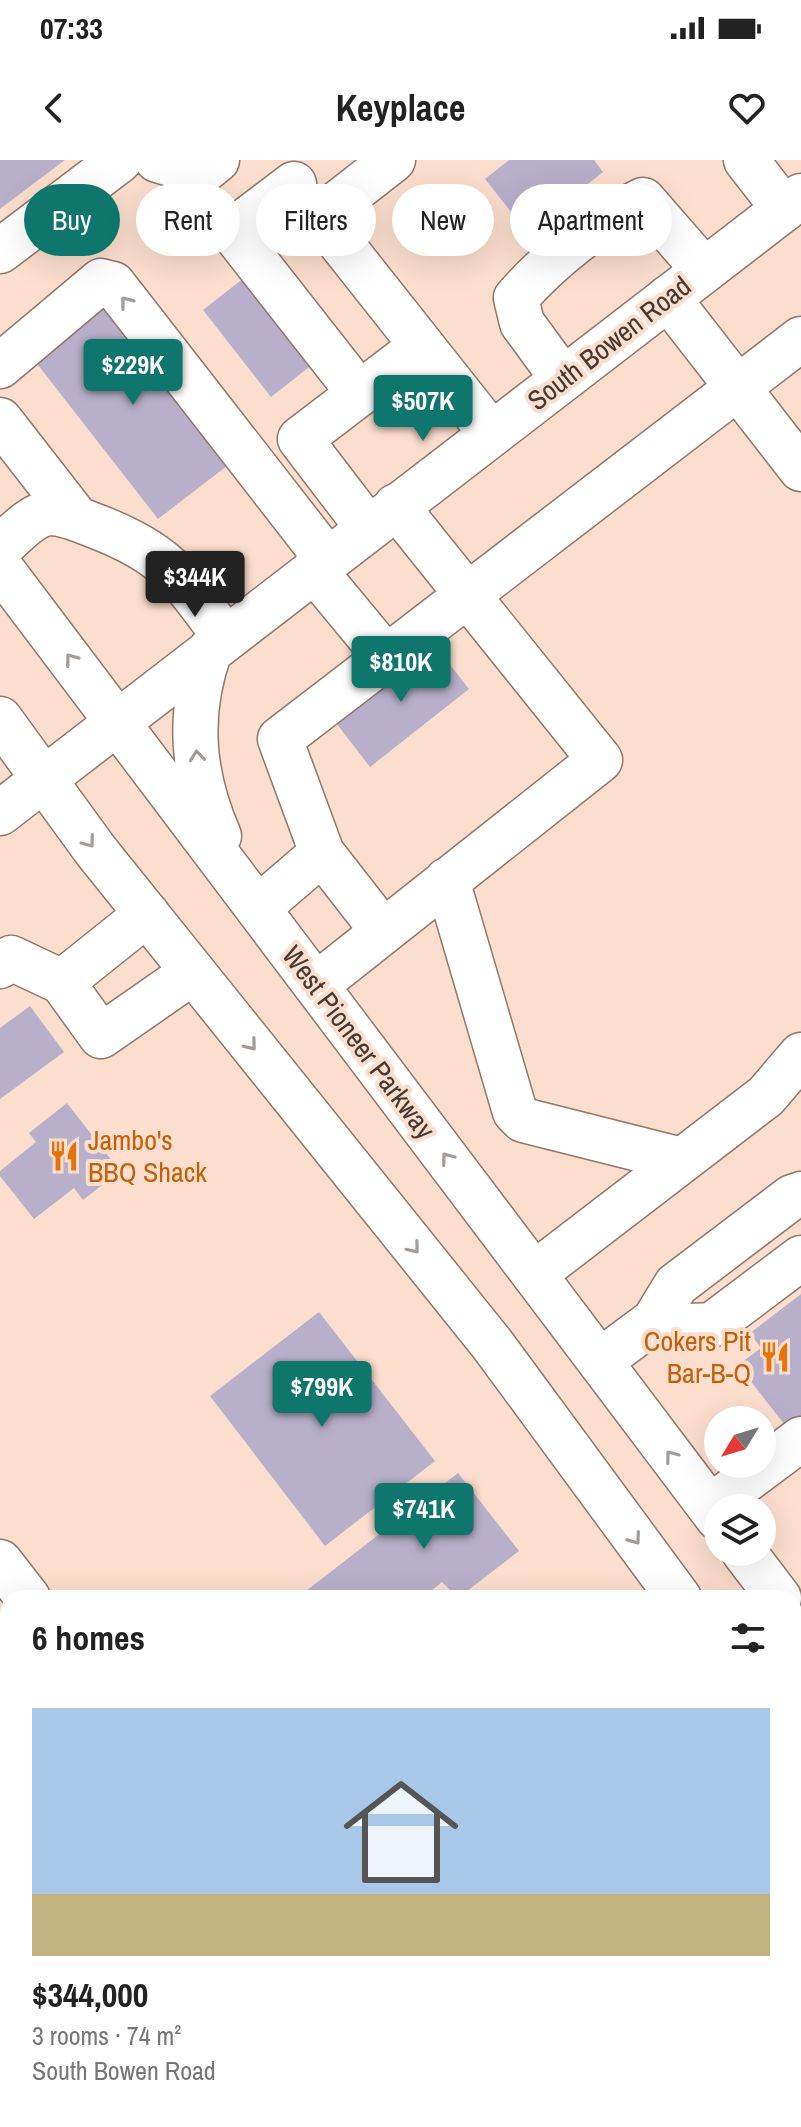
<!DOCTYPE html>
<html lang="en">
<head>
<meta charset="utf-8">
<style>
  body { margin:0; font-family:"Archivo Narrow",sans-serif; background:#f2f2f2; color:#222; height:100vh; display:flex; flex-direction:column; font-size:30px; white-space:nowrap }
  * { box-sizing:border-box; margin:0 }
  p { font-size:26px; color:#767676 }
  .icon { flex:none; width:44px; height:44px; fill:none; stroke:currentColor; stroke-width:2; stroke-linecap:round; stroke-linejoin:round }
  .map { position:relative; flex:1; overflow:hidden }
  .panel { position:absolute; left:0px; top:1430px; width:802px; height:538px; display:flex; flex-direction:column; background:#fff; border-radius:24px 24px 0 0; box-shadow:0 8px 32px #0002 }
  .panel>* { flex:none }
  .hud { position:absolute; left:24px; top:24px; width:754px; height:72px; display:flex; gap:16px }
  .needle { width:52px; rotate:232deg }
  .controls { position:absolute; left:704px; top:1246px; display:grid; gap:16px }
  .controls a { display:grid; place-items:center; width:72px; height:72px; border-radius:50%; background:#fff; box-shadow:0 8px 32px #0002; font-size:40px }
  .price { position:absolute; translate:-50% -68px; padding:0 18px; border-radius:8px; background:#0f766e; color:#fff; font-size:26px; line-height:52px; filter:drop-shadow(0 2px 4px #0008) }
  .price::after { content:''; position:absolute; left:50%; top:48px; width:24px; height:18px; margin-left:-12px; background:inherit; clip-path:polygon(0 0,100% 0,50% 100%) }
  .price.on { background:#222; color:#fff }
  ul { padding:0; list-style:none }
  li { display:grid; align-content:center; gap:16px; height:424px; padding:0 32px }
  li+li { border-top:2px solid #e0e0e0 }
  li span { display:grid; place-items:center; height:248px; border-radius:0px; color:#555 }
  li>.icon { margin-inline-start:auto }
  span .icon { width:144px; height:144px; fill:#fffc; stroke-width:1 }
  li b { font-size:34px }
  h2 { display:flex; justify-content:space-between; align-items:center; height:96px; padding:0 32px; font-size:34px }
  .tag { padding:0 28px; border-radius:36px; background:#fff; box-shadow:0 8px 32px #0002; font-size:28px; line-height:72px }
  .tag.on { background:#0f766e; color:#fff }
  .status { display:flex; justify-content:space-between; align-items:center; height:56px; padding:0 40px; background:#fff; direction:ltr }
  .status svg { height:22px; fill:currentColor }
  header { display:flex; justify-content:space-between; align-items:center; height:104px; padding:0 32px; background:#fff; font-size:36px; font-weight:700 }
  .map>svg:first-child { display:block }
  .building { fill:#b8b0cb }
  .lines { fill:none; stroke-linecap:round; stroke-linejoin:round }
  .minor-casing { stroke:#907768; stroke-width:47 }
  .major-casing { stroke:#907768; stroke-width:47 }
  .minor { stroke:#fff; stroke-width:44 }
  .major { stroke:#fff; stroke-width:44 }
  .oneway { stroke:#a29c98 }
  .labels { text-anchor:middle; stroke-width:8; stroke-linejoin:round; paint-order:stroke }
  .street-label { font-size:28px; fill:#443932; stroke:#fbdecd }
  .food-label { font-size:28px; fill:#c56008; stroke:#fbdecd; text-anchor:start }
</style>
</head>
<body>
<div class="status"><b>07:33</b><svg viewBox="0 0 49 12"><path d="M0 12V9h3v3zM5 12V6h3v6zM10 12V3h3v9zM15 12V0h3v12zM26 1h20v11H26zM47 4h2v5h-2z"/></svg></div>
<header><svg class="icon" aria-label="back" viewBox="0 0 24 24"><path d="M15 5l-7 7 7 7"/></svg>Keyplace<svg class="icon" aria-label="heart" viewBox="0 0 24 24"><path d="M12 20l-8-8c-3-5 5-10 8-4 3-6 11-1 8 4z"/></svg></header>
<div class="map">
<svg width="801" height="1967" viewBox="0 0 801 1967">
  <rect width="100%" height="100%" fill="#fbdecd"/>
  <path class="building" d="M0,0H65L0,49Z
    M509,0H594L603,12L527,72L485,19Z
    M245,117L313,204L271,237L203,150Z
    M108,135L236,299L158,359L31,196Z
    M432,482L469,529L370,607L333,559Z
    M30,846L64,892L0,939V868Z
    M67,943L120,1011L83,1040L74,1028L34,1059L0,1016V1011L36,982L29,973Z
    M801,1134V1258L788,1269L738,1205L761,1188L750,1173Z
    M319,1152L435,1301L325,1386L210,1236Z
    M458,1313L519,1391L458,1438L442,1422L422,1438H297Z
    M794,1880L801,1888V1906L794,1911Z
    M794,1936L801,1945V1967H736L745,1960H794Z
    M682,1960H732L723,1967H688Z"/>
  <g class="lines">
    <g class="minor-casing">
      <path id="minor" d="M157,0L201,13L217,0
        M393,0L320,57L491,273
        M746,0L784,49
        M294,24L232,71L359,233
        M0,91L120,0
        M668,138L801,309
        M0,206L101,121L113,124L327,399
        M563,219L522,163L516,138C550,99 597,62 643,40L704,110
        M0,260L77,359
        M368,368L300,279L422,186
        M0,388C13,376 32,354 50,353C66,353 84,362 98,367C170,395 181,419 226,478
        M314,410L386,497
        M447,720L515,952L523,960L682,1000
        M258,748L322,693
        M147,754L62,822L101,876L193,812
        M382,770L322,693L280,579L801,179
        M0,806L11,798L62,822
        M316,825L600,600L396,346
        M534,1114L766,936L801,895
        M654,1161L690,1166L712,1165L801,1098
        M600,1201L654,1161L676,1125L792,1037L801,1034
        M710,1347L801,1279
        M0,1402L28,1438
        M0,1607L8,1600
        M794,1776L801,1770
        M0,1860L8,1853
        M205,1967L229,1961L234,1967"/>
    </g>
    <g class="major-casing">
      <path id="major" d="M0,407L718,1358
        M210,490C187,554 192,614 219,676
        M0,559L96,691L492,1184L679,1438
        M0,653L801,36
        M744,1392L779,1438
        M794,1594L801,1603"/>
    </g>
    <use href="#minor" class="minor"/>
    <use href="#major" class="major"/>
  </g>
  <defs><path id="oneway-chevron" d="M-2-3.5L2.5 0L-2 3.5" fill="none" stroke-width="1.6" stroke-linecap="round" stroke-linejoin="round" transform="scale(2)"/></defs>
  <g class="oneway">
    <use href="#oneway-chevron" transform="translate(126 142) rotate(-128)"/>
    <use href="#oneway-chevron" transform="translate(71 499) rotate(-127)"/>
    <use href="#oneway-chevron" transform="translate(197 596) rotate(-96)"/>
    <use href="#oneway-chevron" transform="translate(89 682) rotate(53)"/>
    <use href="#oneway-chevron" transform="translate(251 885) rotate(51)"/>
    <use href="#oneway-chevron" transform="translate(447 998) rotate(-127)"/>
    <use href="#oneway-chevron" transform="translate(414 1088) rotate(51)"/>
    <use href="#oneway-chevron" transform="translate(671 1296) rotate(-127)"/>
    <use href="#oneway-chevron" transform="translate(635 1379) rotate(54)"/>
  </g>
  <defs>
    <g id="restaurant-bare" transform="scale(2.4)"><path d="M-5-6h1v4h1v-4h1v4h1v-4h1v5L-1.5 .5V6h-2V.5L-5-1ZM5-6V6H3V1.5H1.5Q1.5-4 5-6Z" fill="#e8710a" stroke="#fbdecd" stroke-width="2.5" paint-order="stroke"/></g>
  </defs>
  <g fill-rule="evenodd">
    <use href="#restaurant-bare" x="64" y="996"/>
    <use href="#restaurant-bare" x="775" y="1197"/>
  </g>
  <g class="labels">
    <g class="street-label">
      <text transform="translate(609 183) rotate(-38)" y="10">South Bowen Road</text>
      <text transform="translate(359 882) rotate(53)" y="10">West Pioneer Parkway</text>
    </g>
    <g class="food-label">
      <text x="88" y="990">Jambo's<tspan x="88" dy="32">BBQ Shack</tspan></text>
      <text x="751" y="1191" text-anchor="end">Cokers Pit<tspan x="751" dy="32">Bar-B-Q</tspan></text>
    </g>
  </g>
</svg>
<div class="controls">
<a><svg class="needle" viewBox="-14 -14 28 28"><path d="M0-13l5 13h-10z" fill="#e53935"/><path d="M0 13l5-13h-10z" fill="#767676"/></svg></a>
<a><svg class="icon" aria-label="layers" viewBox="0 0 24 24"><path d="M12 4l9 5-9 5-9-5zM3 14l9 5 9-5"/></svg></a>
</div>
<b class="price" style="left:133px;top:247px">$229K</b>
<b class="price" style="left:423px;top:283px">$507K</b>
<b class="price on" style="left:195px;top:459px">$344K</b>
<b class="price" style="left:401px;top:544px">$810K</b>
<b class="price" style="left:322px;top:1269px">$799K</b>
<b class="price" style="left:424px;top:1391px">$741K</b>
<div class="hud">
<a class="tag on">Buy</a>
<a class="tag">Rent</a>
<a class="tag">Filters</a>
<a class="tag">New</a>
<a class="tag">Apartment</a>
</div>
<section class="panel">
<h2>6 homes<svg class="icon" aria-label="filters" viewBox="0 0 24 24"><path d="M4 7h16M4 17h16"/><circle cx="9" cy="7" r="2"/><circle cx="15" cy="17" r="2"/></svg></h2>
<ul>
<li><span style="background:linear-gradient(#a9c7e8 75%,#c2b280 0)"><svg class="icon" aria-label="home" viewBox="0 0 24 24"><path d="M3 11l9-7 9 7M6 9v11h12V9"/></svg></span><div><b>$344,000</b><p>3 rooms · 74 m²</p><p>South Bowen Road</p></div></li>
</ul>
</section>
</div>
</body>
</html>
